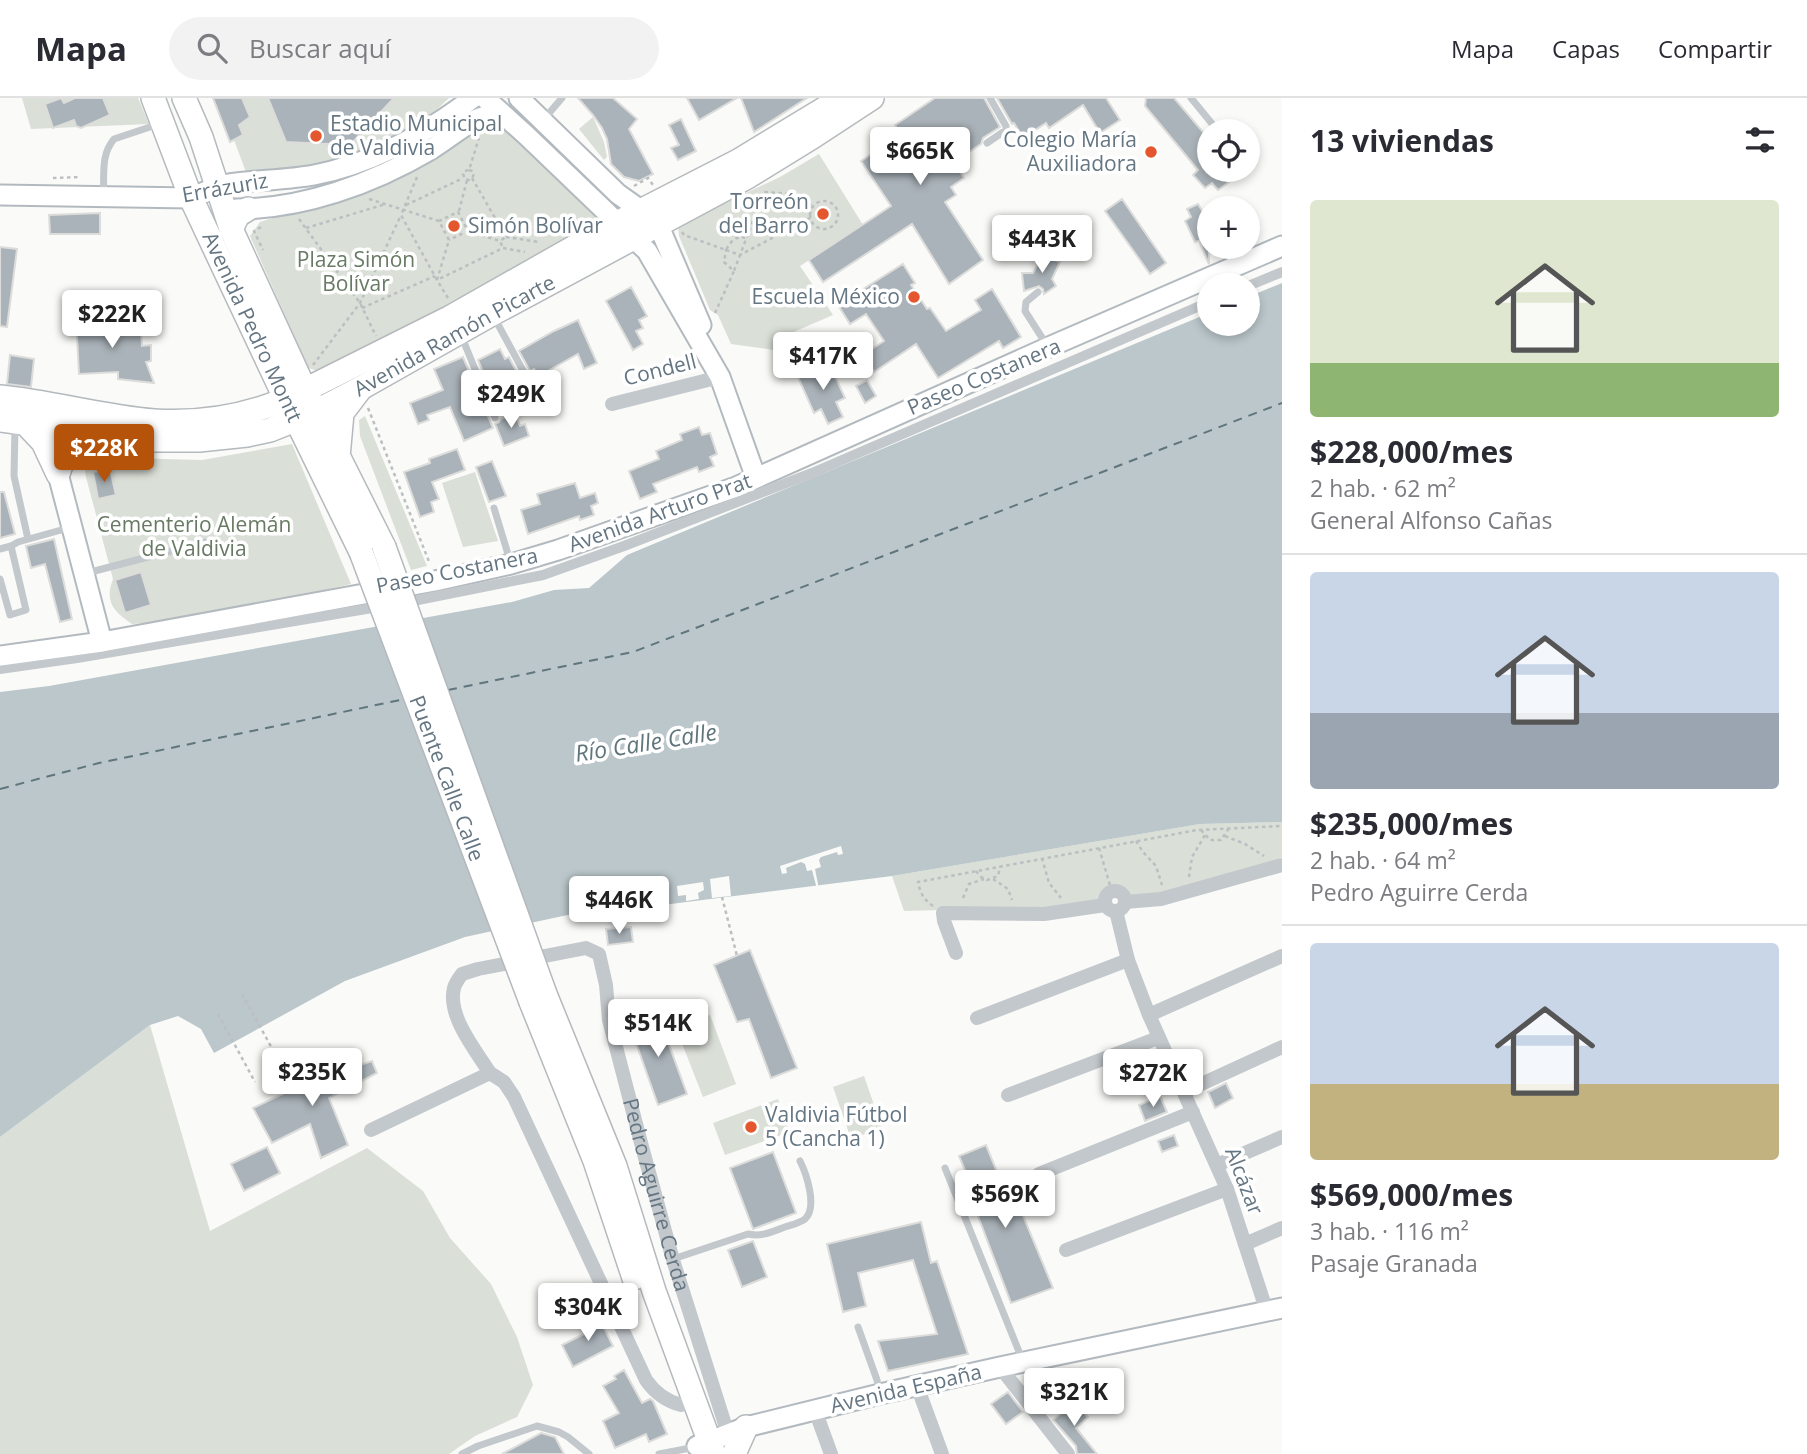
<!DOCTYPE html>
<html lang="es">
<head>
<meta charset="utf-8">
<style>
  body { margin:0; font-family:"Open Sans",sans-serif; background:#f2f2f3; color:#2b2b33; height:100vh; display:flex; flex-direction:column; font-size:26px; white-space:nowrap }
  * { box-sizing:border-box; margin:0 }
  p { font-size:23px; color:#7c7c81 }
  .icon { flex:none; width:38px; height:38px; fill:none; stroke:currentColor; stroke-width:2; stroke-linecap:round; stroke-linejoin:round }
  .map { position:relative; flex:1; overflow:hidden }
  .side { display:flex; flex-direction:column; background:#fff; width:525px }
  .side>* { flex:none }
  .controls { position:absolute; left:1197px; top:21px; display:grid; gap:14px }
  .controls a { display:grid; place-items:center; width:63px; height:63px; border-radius:50%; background:#fff; box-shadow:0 4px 10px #0003; font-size:35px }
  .price { position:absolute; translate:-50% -60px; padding:0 16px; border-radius:7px; background:#fff; color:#222; font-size:23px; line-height:46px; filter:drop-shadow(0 2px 4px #0008) }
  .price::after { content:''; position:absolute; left:50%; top:42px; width:21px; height:16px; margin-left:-10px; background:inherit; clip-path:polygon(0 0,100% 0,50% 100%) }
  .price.on { background:#b45309; color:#fff }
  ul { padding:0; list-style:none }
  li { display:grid; align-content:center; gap:14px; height:371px; padding:0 28px }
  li+li { border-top:2px solid #e1e1e2 }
  li span { display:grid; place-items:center; height:217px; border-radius:7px; color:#555 }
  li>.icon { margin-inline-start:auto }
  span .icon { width:126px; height:126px; fill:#fffc; stroke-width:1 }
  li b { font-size:30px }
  h2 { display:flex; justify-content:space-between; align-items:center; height:84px; padding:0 28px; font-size:30px }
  header { display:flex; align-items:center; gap:42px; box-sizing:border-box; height:98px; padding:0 35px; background:#fff; border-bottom:2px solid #e1e1e2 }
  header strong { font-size:33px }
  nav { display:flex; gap:38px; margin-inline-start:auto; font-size:24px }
  .search { width:490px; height:63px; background:#f2f2f3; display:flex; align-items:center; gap:18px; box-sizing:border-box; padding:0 24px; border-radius:38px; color:#7c7c81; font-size:26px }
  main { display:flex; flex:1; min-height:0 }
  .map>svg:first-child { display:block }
  .green { fill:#dadfd7 }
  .water { fill:#bbc7cb }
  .pier { fill:#fafaf8 }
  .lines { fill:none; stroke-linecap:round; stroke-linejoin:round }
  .ferry { stroke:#60757c; stroke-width:2; stroke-dasharray:9 7; stroke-linecap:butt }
  .building { fill:#aab3b9; stroke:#dcdcda; stroke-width:2 }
  .secondary-casing { stroke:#b3babf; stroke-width:23 }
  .primary-casing { stroke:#b5babe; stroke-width:26 }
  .trunk-casing { stroke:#b4b9bd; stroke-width:26 }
  .path { stroke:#bbbfc2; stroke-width:2.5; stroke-dasharray:3.5 3.5; stroke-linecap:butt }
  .service { stroke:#c3c8cc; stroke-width:7 }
  .pedestrian { stroke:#c3c8cc; stroke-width:10 }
  .minor { stroke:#c3c8cc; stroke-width:14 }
  .secondary { stroke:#fff; stroke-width:19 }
  .primary { stroke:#fff; stroke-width:23 }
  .trunk { stroke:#fff; stroke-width:23 }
  .trunk-bridge-casing { stroke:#b4b9bd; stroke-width:26; stroke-linecap:butt }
  .trunk-bridge { stroke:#fff; stroke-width:23 }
  .poi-dot { fill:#e4572e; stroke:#fff; stroke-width:2.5 }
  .labels { text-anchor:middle; stroke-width:7; stroke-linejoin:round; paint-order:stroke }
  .poi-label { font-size:21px; fill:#657683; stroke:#fff; text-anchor:start }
  .street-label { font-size:21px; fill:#657683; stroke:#fff }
  .park-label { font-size:21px; fill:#687a64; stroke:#fff }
  .water-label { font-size:23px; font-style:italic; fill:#60757c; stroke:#fff }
</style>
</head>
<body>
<header>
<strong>Mapa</strong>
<div class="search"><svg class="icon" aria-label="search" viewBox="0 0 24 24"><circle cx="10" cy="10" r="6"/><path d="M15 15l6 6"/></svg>Buscar aquí</div>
<nav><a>Mapa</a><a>Capas</a><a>Compartir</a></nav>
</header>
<main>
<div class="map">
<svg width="1282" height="1356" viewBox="0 0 1282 1356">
  <rect width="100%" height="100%" fill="#fafaf8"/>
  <path class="green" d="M22,0H138L149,26L31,31Z
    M213,0H449L412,35L323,72L246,74L234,42L230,43Z
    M593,19L604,44L607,59L604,62L579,31Z
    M502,23L599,118L600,127L578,142L322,274L308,270L250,138L260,124L382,85L430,64L480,25Z
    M819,56L863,127L800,168L833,217L775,242L774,252L731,246L718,217L710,212L679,138L678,127L780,79Z
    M365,318L427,468L411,472L360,338L359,322Z
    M292,346L351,486C279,502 206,521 132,526C114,514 104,504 113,481L86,379L85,372L91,359L98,356L128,360L202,362Z
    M475,374L498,443L463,449L442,385Z
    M1282,724V759L1272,765L1186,791L1135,799L1127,797L1115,789L1106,791L1104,798L1096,804L1054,809L904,813L892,778L1200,726Z
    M710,917L736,986L703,999L676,930Z
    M150,927L210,1133L367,1050L423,1093L450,1140L491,1186L517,1239L533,1287L517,1319L475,1338L449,1356H0V1039Z
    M864,978L882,1030L851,1041L833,989Z
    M778,1001L790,1034L725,1057L713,1025Z"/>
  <path class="water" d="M1282,185V724L1200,726L892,778L655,808L591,812L465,839L345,883L214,955L201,931L178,918L150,927L0,1039V594L49,588L512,504L554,492L589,490L627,457L1209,215V226H1248V199Z"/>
  <path class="pier" d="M841,748L843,756L838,757L837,754L821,759L819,762L821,769L815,771L819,791H817L812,772L807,773L805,766L801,764L786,770L787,775L782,776L780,768Z
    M729,778L731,798L712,800L710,781Z
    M703,784L704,792L698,795L699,801L686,803V797L678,798L677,788Z"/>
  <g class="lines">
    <path class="ferry" d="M448,592L633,554L1282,305
      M0,691L99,665L405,601"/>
  </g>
  <path class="building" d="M61,0L64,5L75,0H103L110,17L81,30L76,28L74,22L53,30L45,6Z
    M213,0H242L250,19L239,27L243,37L230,44Z
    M268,0H394L350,47L286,44Z
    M578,0H613L637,21L629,31L653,76L639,83L624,79L611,66L607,41L602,30L593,17Z
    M687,0H737L699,22Z
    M741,0H807L754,34Z
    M935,0H984L1000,29L983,40L981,46L954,64L964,80L951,89L956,97L945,104L983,162L949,186L912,126L823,184L809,162L891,108L861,63L901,36L895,27Z
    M997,0H1106L1120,22L1100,35L1083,7L1049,30L1046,25L1023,40L1014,25L1012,26Z
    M1146,0H1174L1209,41V72H1246L1218,92L1212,85L1205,90L1193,77L1198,72L1145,8Z
    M681,21L696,53L678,62L671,50L679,47L669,27Z
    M1122,101L1166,165L1150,176L1105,113Z
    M1198,106L1209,124V166L1199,143L1195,144L1185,123L1191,119L1187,111Z
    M100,115V136H50L49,117Z
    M0,149L17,151L7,229L0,228Z
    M1043,156L1060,164L1052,181L1056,188L1044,196L1043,191L1039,188L1024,193L1022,175H1033Z
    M903,166L915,185L911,187L927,211L930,210L946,233L981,212L975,202L992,191L1021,239L1003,250L999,243L938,280L916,246L874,274L863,257L884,243L866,216L850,226L838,207Z
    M631,189L647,218L639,222L643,230L636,233L643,246L633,252L606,203Z
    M97,219L98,224L130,221L131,235L141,234L142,248L151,247V263L146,264L154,285L118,281V274L79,276L76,221Z
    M578,222L597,265L584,271L578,256L539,278L534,271L530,273L519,253L554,233Z
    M500,251L505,261L509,259L519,279L516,281L519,287L494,300L478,262Z
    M10,257L34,261L31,289L7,286Z
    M463,259L493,330L464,343L450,309L427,317L429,322L418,326L410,305L443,292L434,271Z
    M829,265L845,300L836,304L843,319L828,326L821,311L814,315L798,279Z
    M867,282L876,298L865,305L856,288Z
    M515,316L520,328L525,326L529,338L504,348L495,326L499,324L501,321Z
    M699,329L702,337L710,335L717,356L710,359L714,368L699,374L697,369L653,386L657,394L640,401L629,373L659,361L656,353L682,342L680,336Z
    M457,351L465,372L432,384L439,401L431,404L434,414L420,419L404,374L430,365L429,361Z
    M492,363L506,398L489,404L476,369Z
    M110,371L116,397L98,401L93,374Z
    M575,385L580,400L595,395L598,405L591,408L594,417L580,422L579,418L528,436L521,412L540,406L537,396Z
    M0,394H4L15,436L0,440Z
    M54,441L72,521L60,524L45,466L31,470L26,448Z
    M141,474L151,507L125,515L115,482Z
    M631,829L633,844L608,847L606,831Z
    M750,852L797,970L771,980L749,921L737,924L714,867Z
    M657,914L687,996L658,1007L629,925Z
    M372,963L377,975L329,1000L348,1047L321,1060L310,1026L272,1045L253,1010L289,993L287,987L310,975L315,982Z
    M1226,985L1233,1000L1215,1010L1208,994Z
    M1160,998L1167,1014L1145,1023L1139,1007Z
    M1174,1037L1178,1048L1162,1054L1158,1043Z
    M986,1047L1010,1106L1017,1103L1053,1190L1011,1205L978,1118L983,1116L959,1058Z
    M267,1049L280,1075L244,1093L231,1066Z
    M773,1054L796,1115L753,1131L730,1070Z
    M921,1124L931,1165L937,1163L968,1256L888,1273L878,1243L937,1236L913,1162L858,1175L866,1208L843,1214L827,1146Z
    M753,1143L767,1179L742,1189L728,1152Z
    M599,1220L613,1248L573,1269L562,1247L584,1236L581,1230Z
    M624,1272L642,1305L650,1301L653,1303L667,1336L649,1344L646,1336L615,1350L603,1323L619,1315L603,1288L616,1281L614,1278Z
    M1071,1274L1067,1278L1070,1294L1055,1298L1053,1290L1038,1303L1027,1288L1032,1283Z
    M1008,1294L1023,1314L1006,1326L991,1306Z
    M1074,1304L1088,1319L1076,1330L1097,1356H1077L1076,1348L1053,1322Z
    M541,1335L555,1339L564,1356H502Z"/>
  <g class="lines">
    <g class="secondary-casing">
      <path id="secondary" d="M485,0L527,38L647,153L720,279L756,380
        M519,0L618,96L642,113L661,133L701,227
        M0,97L191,100L216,89L229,86C257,82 286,82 314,77C372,66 427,35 473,0
        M236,111C303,111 372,86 430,52C445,43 459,31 475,22C482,18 492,17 500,14
        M57,361L58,376L102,544
        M0,558L102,544L435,483L511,466L558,452L736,389L1049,249L1282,148
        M697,1348L746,1329L880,1296L1000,1269L1282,1210"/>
    </g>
    <g class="primary-casing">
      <g id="primary">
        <path d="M153,0L191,100L286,302"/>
        <path d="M184,0L201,39L231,131L305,292L449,220L617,125L738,63L842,0"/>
        <path d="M231,131L238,117L248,111"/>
        <path id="s2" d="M315,314L361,290L492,216L749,78L814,38L872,0"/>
      </g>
    </g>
    <g class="trunk-casing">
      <path id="trunk" d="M0,299C52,304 103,319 154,323C206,326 259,316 305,292L384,449
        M291,311L361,454
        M0,322L148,342H199L247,337L270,332L315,314
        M24,324L43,344L58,376
        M338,359L342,315L361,290
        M58,376C64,356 75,343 94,334
        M545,896L615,1068L654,1193L714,1356
        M531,904L595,1063L634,1180
        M734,1356L746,1329"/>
    </g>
    <path class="path" d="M469,72L472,73L474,76L472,80L469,82L465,81L463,76L465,73L469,72L479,40
      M417,79L401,117L437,182L503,150L525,154
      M53,80L81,79
      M472,80L506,139L500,143L503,150
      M634,88L648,80L653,87
      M369,101L439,123
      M810 117a14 14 0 1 1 28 0a14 14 0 1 1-28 0Z
      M406,107L463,80
      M459,113L467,82
      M810,120L740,157L764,94L804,97L812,110
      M299,121L360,205L376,238
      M261,129L254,133L263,152
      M306,130L386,106
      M468,133L500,143
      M682,134L684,137L726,152C730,144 736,137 745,140
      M506,139L539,144
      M726,152L740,157L734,173L724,164Z
      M448,200L437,182L449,142L439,123L458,114L468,133L449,142
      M362,210L435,178
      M715,215L734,173
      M313,267L360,205L401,117
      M368,310L430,466
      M1201,732L1210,742H1221L1229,730
      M1225,738L1245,746L1264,758
      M1136,743L1143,754L1156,768L1162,787
      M1099,750L1112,794
      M1042,760L1049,785L1061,800
      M976,773L981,779L987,782L998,778L1000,769
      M1189,779L1192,759L1205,737
      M993,781L1008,791L1012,802
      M722,799L737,858
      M963,800L969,786L984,781
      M933,808C924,802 920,795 918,784L1197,732L1282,728
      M242,896L284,972
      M218,916L255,984"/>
    <path class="service" d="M1191,0L1218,33
      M544,21L562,0
      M987,45L1006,32V28L990,0
      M103,98C105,77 100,58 114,41L159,26
      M1038,194L1026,204L1025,213L1048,249
      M494,219L533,291
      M461,237L495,320
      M15,328L14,378L28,441
      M494,410L511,466
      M0,451L11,448
      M87,475L205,444
      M0,481L10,517L26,512L11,448L18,444L72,429
      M945,1070L1022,1261
      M673,1161L748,1136C762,1139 771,1134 785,1129C791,1127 800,1125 805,1121C818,1109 806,1075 800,1063
      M858,1229L877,1282L880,1295
      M462,1356L478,1348L537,1328L559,1334L568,1339L589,1356
      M659,1356L696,1349"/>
    <path class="pedestrian" d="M1248,188L1282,174
      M403,505L543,477L624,448L812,375L1209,204
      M0,571L77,560L384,508"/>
    <g class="minor">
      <path d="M612,306L720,279"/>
      <circle cx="1115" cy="803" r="10"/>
      <path d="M1125,804L1161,801L1282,767"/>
      <path d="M1116,813L1128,862L1149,917L1227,1091L1267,1214"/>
      <path d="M956,855L944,823L943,815L1044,816L1105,807"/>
      <path d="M1149,917L1282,858"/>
      <path d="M977,920L1128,862"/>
      <path id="s1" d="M490,975C476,953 447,918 454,890C455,886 459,880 462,876L478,871L586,850L599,856L606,887L609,922L641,1045L673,1162L728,1336"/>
      <path d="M1184,994L1282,949"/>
      <path d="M1008,997L1158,940"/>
      <path d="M371,1032L490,975L504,984L514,999L646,1282C655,1295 666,1303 681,1307"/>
      <path d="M1217,1067L1282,1039"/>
      <path d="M1039,1076L1193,1014"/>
      <path d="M1245,1146L1282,1130"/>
      <path d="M1066,1152L1227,1091"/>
      <path d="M1000,1269L1068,1356"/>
      <path d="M917,1288L942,1356"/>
      <path d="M815,1312L831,1356"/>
    </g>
    <use href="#secondary" class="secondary"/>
    <use href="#primary" class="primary"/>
    <use href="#trunk" class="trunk"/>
    <g class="trunk-bridge-casing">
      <g id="trunk-bridge">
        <path d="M384,449L545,896"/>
        <path id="s3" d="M361,454L531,904"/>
      </g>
    </g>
    <use href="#trunk-bridge" class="trunk-bridge"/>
  </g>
  <g class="poi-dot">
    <circle cx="316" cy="38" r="7"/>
    <circle cx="1151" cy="54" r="7"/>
    <circle cx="823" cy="116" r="7"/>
    <circle cx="454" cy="128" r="7"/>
    <circle cx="914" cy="199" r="7"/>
    <circle cx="751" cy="1029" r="7"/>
  </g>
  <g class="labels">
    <g class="poi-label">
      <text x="330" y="33">Estadio Municipal<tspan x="330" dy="24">de Valdivia</tspan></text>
      <text x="1137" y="49" text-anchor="end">Colegio María<tspan x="1137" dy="24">Auxiliadora</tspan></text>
      <text x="809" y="111" text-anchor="end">Torreón<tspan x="809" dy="24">del Barro</tspan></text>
      <text x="468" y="135">Simón Bolívar</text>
      <text x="900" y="206" text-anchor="end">Escuela México</text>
      <text x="765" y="1024">Valdivia Fútbol<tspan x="765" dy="24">5 (Cancha 1)</tspan></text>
    </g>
    <g class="street-label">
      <text transform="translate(225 90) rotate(-10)" y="7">Errázuriz</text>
      <text transform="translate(252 229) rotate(65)" y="7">Avenida Pedro Montt</text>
      <text dy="7" stroke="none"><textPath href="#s2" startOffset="159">Avenida Ramón Picarte</textPath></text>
      <text transform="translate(660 272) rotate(-14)" y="7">Condell</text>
      <text transform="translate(984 279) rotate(-23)" y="7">Paseo Costanera</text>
      <text transform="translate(660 415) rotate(-20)" y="7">Avenida Arturo Prat</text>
      <text transform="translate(457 473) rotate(-11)" y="7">Paseo Costanera</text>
      <text dy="7" stroke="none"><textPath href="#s3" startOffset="242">Puente Calle Calle</textPath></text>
      <text transform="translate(1244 1083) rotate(69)" y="7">Alcázar</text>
      <text dy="7" stroke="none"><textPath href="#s1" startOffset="500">Pedro Aguirre Cerda</textPath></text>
      <text transform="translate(906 1291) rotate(-13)" y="7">Avenida España</text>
    </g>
    <g class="park-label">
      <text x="356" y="169">Plaza Simón<tspan x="356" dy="24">Bolívar</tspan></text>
      <text x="194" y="434">Cementerio Alemán<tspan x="194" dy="24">de Valdivia</tspan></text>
    </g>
    <g class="water-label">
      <text transform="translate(646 645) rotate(-9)" y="8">Río Calle Calle</text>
    </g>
  </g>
</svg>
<div class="controls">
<a><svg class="icon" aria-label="locate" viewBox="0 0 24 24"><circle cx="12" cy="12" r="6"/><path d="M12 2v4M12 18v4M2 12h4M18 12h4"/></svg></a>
<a>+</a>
<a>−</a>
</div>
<b class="price" style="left:920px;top:89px">$665K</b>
<b class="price" style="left:1042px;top:177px">$443K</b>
<b class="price" style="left:112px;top:252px">$222K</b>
<b class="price" style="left:823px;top:294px">$417K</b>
<b class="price" style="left:511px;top:332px">$249K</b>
<b class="price on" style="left:104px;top:386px">$228K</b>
<b class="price" style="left:619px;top:838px">$446K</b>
<b class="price" style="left:658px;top:961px">$514K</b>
<b class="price" style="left:312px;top:1010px">$235K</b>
<b class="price" style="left:1153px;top:1011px">$272K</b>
<b class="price" style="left:1005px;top:1132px">$569K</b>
<b class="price" style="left:588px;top:1245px">$304K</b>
<b class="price" style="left:1074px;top:1330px">$321K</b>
</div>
<section class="side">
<h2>13 viviendas<svg class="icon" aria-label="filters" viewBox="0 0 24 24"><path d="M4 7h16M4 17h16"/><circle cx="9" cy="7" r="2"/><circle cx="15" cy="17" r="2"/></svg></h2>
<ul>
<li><span style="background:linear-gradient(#dfe7d0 75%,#8fb573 0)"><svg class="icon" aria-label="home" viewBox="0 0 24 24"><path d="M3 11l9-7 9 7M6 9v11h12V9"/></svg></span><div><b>$228,000/mes</b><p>2 hab. · 62 m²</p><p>General Alfonso Cañas</p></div></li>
<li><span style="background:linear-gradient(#c9d6e8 65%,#9aa5b1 0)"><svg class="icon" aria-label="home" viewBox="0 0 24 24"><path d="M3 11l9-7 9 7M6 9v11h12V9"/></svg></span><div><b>$235,000/mes</b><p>2 hab. · 64 m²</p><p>Pedro Aguirre Cerda</p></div></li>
<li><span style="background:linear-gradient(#c9d6e8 65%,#c2b280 0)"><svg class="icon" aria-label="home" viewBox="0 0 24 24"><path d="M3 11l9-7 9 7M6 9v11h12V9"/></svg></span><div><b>$569,000/mes</b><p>3 hab. · 116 m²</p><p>Pasaje Granada</p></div></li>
</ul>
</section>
</main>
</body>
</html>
